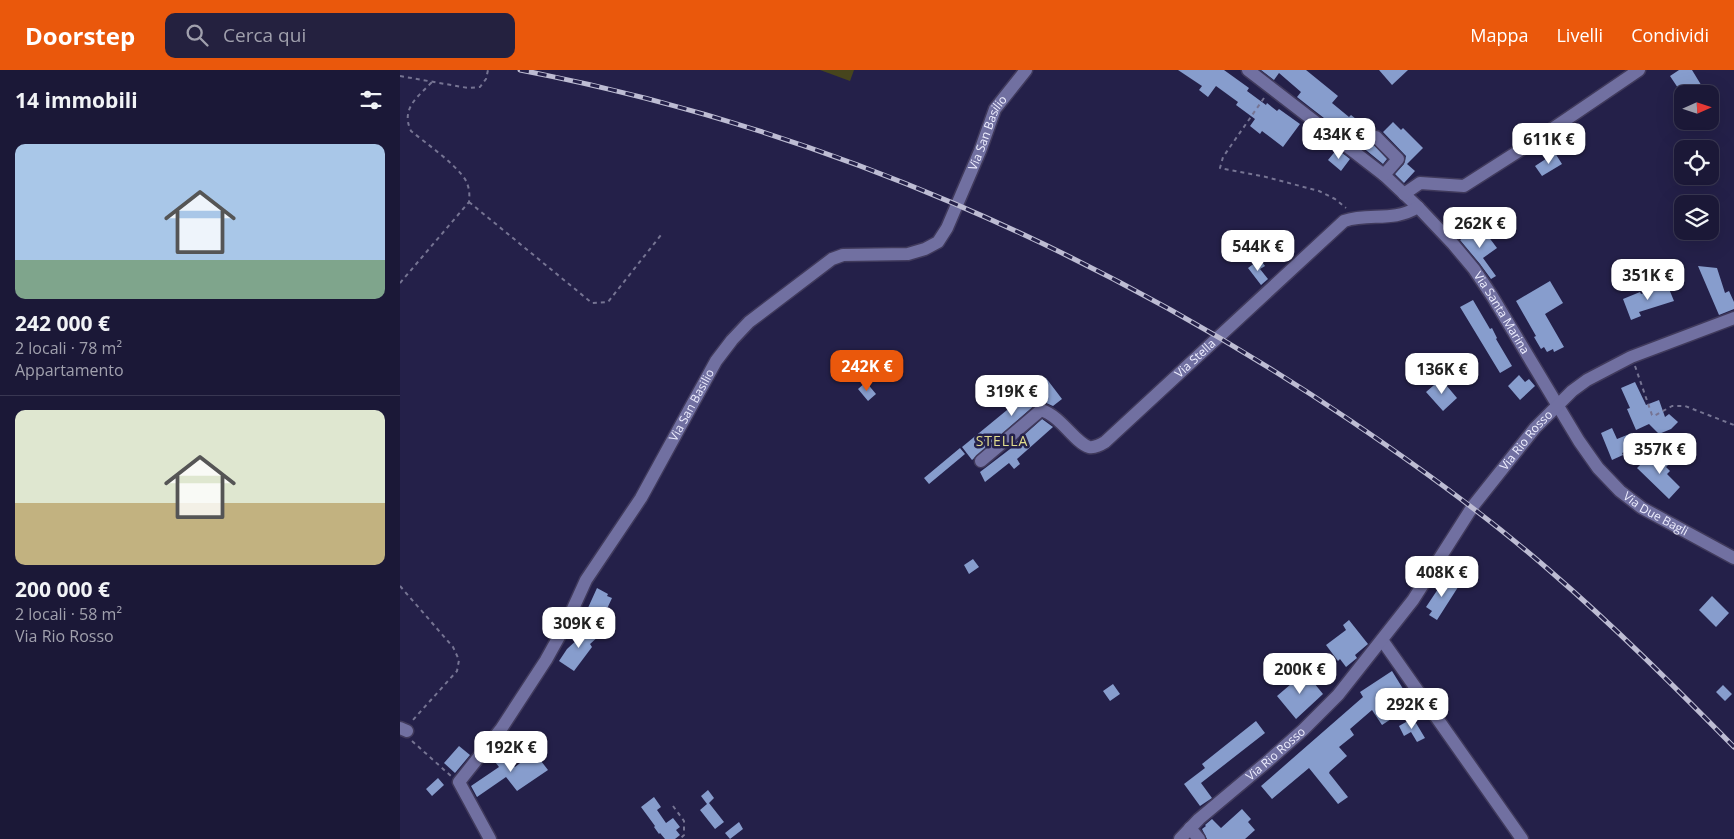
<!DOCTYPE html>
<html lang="it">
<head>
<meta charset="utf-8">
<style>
  body { margin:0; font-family:"Open Sans",sans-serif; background:#24213f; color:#f1f3f6; height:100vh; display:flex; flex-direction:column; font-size:19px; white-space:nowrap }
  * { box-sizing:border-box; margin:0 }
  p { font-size:16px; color:#a0a0ad }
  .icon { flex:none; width:28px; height:28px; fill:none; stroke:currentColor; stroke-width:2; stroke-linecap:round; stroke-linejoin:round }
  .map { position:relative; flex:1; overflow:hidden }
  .side { display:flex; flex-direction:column; background:#1b1837; width:400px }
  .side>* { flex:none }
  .needle { width:32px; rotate:87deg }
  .fabs { position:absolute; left:1274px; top:15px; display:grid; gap:10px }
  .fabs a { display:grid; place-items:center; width:45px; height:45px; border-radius:10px; background:#1b1837; box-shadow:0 5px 20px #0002,0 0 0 1px #393752; font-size:25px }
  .price { position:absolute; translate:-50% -42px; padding:0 11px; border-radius:10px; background:#fff; color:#222; font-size:16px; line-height:32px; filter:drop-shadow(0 1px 2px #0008) }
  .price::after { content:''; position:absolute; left:50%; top:30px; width:15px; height:11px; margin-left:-8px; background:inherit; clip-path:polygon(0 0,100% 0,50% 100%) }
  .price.active { background:#ea580c; color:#fff }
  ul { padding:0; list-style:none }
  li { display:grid; align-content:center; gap:10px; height:265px; padding:0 15px }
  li+li { border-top:1px solid #393752 }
  li span { display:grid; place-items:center; height:155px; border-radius:10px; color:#555 }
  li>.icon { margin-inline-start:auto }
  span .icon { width:90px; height:90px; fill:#fffc; stroke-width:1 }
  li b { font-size:21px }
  h2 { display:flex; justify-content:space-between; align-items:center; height:60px; padding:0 15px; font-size:21px }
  header { display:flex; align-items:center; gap:30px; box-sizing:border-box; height:70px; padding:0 25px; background:#ea580c; color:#fff }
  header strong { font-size:24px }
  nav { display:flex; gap:28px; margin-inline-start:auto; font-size:18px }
  .search { width:350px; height:45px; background:#24213f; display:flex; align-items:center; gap:12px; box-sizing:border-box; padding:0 18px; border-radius:10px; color:#a0a0ad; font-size:19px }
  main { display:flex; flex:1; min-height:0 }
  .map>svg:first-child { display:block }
  .pitch { fill:#47451d }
  .building { fill:#879dcd }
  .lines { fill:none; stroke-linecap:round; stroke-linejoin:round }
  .minor-casing { stroke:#403a5c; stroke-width:15 }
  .path { stroke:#767493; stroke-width:2; stroke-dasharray:4 4; stroke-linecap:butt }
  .minor { stroke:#7170a1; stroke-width:12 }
  .rail-casing { stroke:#bdbcd3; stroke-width:5 }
  .rail { stroke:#242049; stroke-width:3; stroke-dasharray:9; stroke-linecap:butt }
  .labels { text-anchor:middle; stroke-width:5; stroke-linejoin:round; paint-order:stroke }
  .street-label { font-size:12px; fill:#eef; stroke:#242049 }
  .neighbourhood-label { font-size:14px; letter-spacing:1px; fill:#e0dc8d; stroke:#242049 }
</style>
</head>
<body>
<header>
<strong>Doorstep</strong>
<div class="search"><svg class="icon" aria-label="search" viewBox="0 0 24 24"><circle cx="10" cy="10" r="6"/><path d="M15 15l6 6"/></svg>Cerca qui</div>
<nav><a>Mappa</a><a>Livelli</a><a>Condividi</a></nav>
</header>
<main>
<section class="side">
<h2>14 immobili<svg class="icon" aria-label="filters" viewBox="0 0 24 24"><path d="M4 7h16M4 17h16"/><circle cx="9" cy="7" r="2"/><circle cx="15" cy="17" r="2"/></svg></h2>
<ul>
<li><span style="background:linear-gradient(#a9c7e8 75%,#7fa58c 0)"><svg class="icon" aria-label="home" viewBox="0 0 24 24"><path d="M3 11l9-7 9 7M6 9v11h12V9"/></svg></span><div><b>242 000 €</b><p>2 locali · 78 m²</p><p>Appartamento</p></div></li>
<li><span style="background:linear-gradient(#dfe7d0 60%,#c2b280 0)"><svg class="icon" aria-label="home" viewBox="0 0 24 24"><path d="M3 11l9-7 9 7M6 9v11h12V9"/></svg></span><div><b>200 000 €</b><p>2 locali · 58 m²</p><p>Via Rio Rosso</p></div></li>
</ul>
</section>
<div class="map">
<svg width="1334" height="769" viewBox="0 0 1334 769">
  <rect width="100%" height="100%" fill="#242049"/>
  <path class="pitch" d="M420,0H454L450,11Z"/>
  <path class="building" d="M778,0H824L849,18L847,21L866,35L867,33L877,41L879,39L900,54L883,77L862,61L860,64L850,56L855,49L836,35L838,32L816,16L808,27L799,20L802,16Z
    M861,0H906L938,26L932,33L949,47L951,45L961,53L958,58L987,89L983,94L950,67L946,65L911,38L897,27L901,22L879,3L874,10Z
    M979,0H1008L992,15Z
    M1279,0H1292L1303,18L1294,24H1282L1270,6Z
    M993,52L1001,60L1003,58L1023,78L1007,94L1015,101L1004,113L995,104L1004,94L1006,86L983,62Z
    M937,79L950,89L941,101L928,90Z
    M1155,83L1162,94L1142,106L1135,96Z
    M1076,158L1084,169L1088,166L1097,178L1083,188L1096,206L1091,209L1080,194L1060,170Z
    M860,189L865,196L860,199L868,209L861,215L848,198Z
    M1298,196L1317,198L1325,223L1329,221L1334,232V239L1319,245Z
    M1150,211L1163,233L1145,244L1164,277L1154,282L1153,279L1147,282L1144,277L1141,279L1134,267L1136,266L1116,231Z
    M1267,214L1274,231L1239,242L1241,246L1231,250L1223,229L1240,222L1241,224Z
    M1073,230L1090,259L1092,258L1097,268L1096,269L1112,296L1100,303L1060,237Z
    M1119,305L1125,312L1129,309L1135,316L1120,330L1108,316Z
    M646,308L662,329L653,336L644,332L636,334L572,390L562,377Z
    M1041,309L1057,328L1043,341L1026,322Z
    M466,312L476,324L468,331L458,319Z
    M1235,312L1246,335L1259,330L1265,347L1269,344L1278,352L1271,359L1259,364L1249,354L1236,360L1227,339L1230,338L1221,318Z
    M642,349L653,357L617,389L620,394L614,399L609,393L585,412L580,402L614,376L613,375Z
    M1212,358L1217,369L1232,363L1236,373L1227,377L1228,381L1222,383L1223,385L1212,390L1201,363Z
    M560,378L565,384L529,414L524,408Z
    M1265,383L1273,390L1266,397L1270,401L1267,404L1280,417L1269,429L1237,398L1246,389L1252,395Z
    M573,489L579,497L569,504L564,495Z
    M1044,510L1050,514L1053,510L1060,514L1037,550L1029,545L1032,541L1026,537Z
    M197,518L208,524L207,526L212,528L206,541L201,539L198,545L187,540Z
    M1312,526L1329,543L1316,557L1299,540Z
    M949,550L968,574L955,585L957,588L946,597L940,589L938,591L926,575L946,560L943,555Z
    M192,556L200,565L190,574L192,577L174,601L159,591L167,579Z
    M992,601L1005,622L983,637L991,649L982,655L972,640L950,659L954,665L939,677L947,686L930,701L929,703L948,727L938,734L909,698L872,729L861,716L963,627L960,622Z
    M905,602L923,624L896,649L877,626Z
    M713,614L720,624L710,631L703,621Z
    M1323,615L1332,624L1325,631L1316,622Z
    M1013,648L1025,668L1017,672L1011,662L1004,666L999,656Z
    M856,651L865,663L801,713L812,728L800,736L784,714L805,698L802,694Z
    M59,676L70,685L55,703L44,693Z
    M102,680L115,697L134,682L148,700L117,721L106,707L77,727L71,716L99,697L92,688Z
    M38,708L44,715L32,726L26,719Z
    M308,720L314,728L309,733L324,752L315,759L300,740L307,734L301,726Z
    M254,727L261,737L257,740L266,753L273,748L280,757L276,760L280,765L275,769H265L260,763L259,764L254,757L255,756L241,737Z
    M842,739L851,749L848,752L855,760L845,769H807L802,759L806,756L805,755L812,749L821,758Z
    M339,752L343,759L330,769L325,763Z"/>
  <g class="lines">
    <g class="minor-casing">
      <g id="minor">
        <path id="s1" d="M848,0L984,105L1018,137L1053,174L1074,199L1092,226L1179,371L1198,398L1220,421L1242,438L1334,488"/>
        <path d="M976,67L998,89L984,105"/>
        <path d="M1004,124L1020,113L1064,116L1136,70L1239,0"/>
        <path id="s2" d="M581,391L641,340C661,346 675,373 689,377C695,378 700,375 705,372L944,151C970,142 992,153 1018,137"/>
        <path d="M982,570L1122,769"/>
        <path d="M0,658L7,661"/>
        <path d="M790,758L799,769"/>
        <path id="s3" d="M90,769L59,712L101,659L146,590L166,554L186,510L241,428L316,291L332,270L349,252L432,189L443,185L508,184L525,179L538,172L547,158L580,81L595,39L626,0"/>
        <path id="s4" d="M780,769L799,749L867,692L903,660L938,625L1013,530L1073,436L1135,358L1172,321L1187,310L1231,287L1334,248"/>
      </g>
    </g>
    <path class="path" d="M0,6L68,18L80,17L86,9L88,0
      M864,28L823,87L820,98L866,107L919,121L935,129L946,138
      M69,132L192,233L208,232L261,165
      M0,213L69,132C70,123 69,116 65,109C53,92 27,74 11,61C0,38 19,26 33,11
      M1235,296L1252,345L1254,346L1272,336H1285L1334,355
      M0,516L53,577L59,590L57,601L12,651
      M12,671L51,706
      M273,736L284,751V765L280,769"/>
    <use href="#minor" class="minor"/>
    <g class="rail-casing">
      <path id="rail" d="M120,0C418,57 700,181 951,351C1019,397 1087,446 1149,500C1214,556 1274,616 1334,677"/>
    </g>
    <use href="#rail" class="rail"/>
  </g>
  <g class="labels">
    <g class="street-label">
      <text dy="4" stroke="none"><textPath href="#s3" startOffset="944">Via San Basilio</textPath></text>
      <text dy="4" stroke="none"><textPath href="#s1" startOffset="354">Via Santa Marina</textPath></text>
      <text dy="4" stroke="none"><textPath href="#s2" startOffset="280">Via Stella</textPath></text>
      <text dy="4" stroke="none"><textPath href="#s3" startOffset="509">Via San Basilio</textPath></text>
      <text dy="4" stroke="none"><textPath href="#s4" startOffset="531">Via Rio Rosso</textPath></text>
      <text dy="4" stroke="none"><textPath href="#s1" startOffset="611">Via Due Bagli</textPath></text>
      <text dy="4" stroke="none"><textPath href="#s4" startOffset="128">Via Rio Rosso</textPath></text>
    </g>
    <g class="neighbourhood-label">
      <text x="602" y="376">STELLA</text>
    </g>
  </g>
</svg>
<div class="fabs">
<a><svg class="needle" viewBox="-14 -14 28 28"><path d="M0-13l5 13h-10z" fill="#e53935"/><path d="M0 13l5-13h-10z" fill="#a0a0ad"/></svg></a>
<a><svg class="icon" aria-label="locate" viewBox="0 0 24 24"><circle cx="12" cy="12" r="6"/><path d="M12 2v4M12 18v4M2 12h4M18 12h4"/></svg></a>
<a><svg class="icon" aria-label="layers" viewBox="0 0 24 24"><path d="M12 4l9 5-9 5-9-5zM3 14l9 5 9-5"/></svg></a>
</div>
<b class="price" style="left:939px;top:90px">434K €</b>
<b class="price" style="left:1149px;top:95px">611K €</b>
<b class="price" style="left:1080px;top:179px">262K €</b>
<b class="price" style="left:858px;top:202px">544K €</b>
<b class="price" style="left:1248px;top:231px">351K €</b>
<b class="price active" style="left:467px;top:322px">242K €</b>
<b class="price" style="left:1042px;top:325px">136K €</b>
<b class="price" style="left:612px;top:347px">319K €</b>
<b class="price" style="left:1260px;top:405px">357K €</b>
<b class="price" style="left:1042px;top:528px">408K €</b>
<b class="price" style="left:179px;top:579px">309K €</b>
<b class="price" style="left:900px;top:625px">200K €</b>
<b class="price" style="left:1012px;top:660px">292K €</b>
<b class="price" style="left:111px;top:703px">192K €</b>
</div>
</main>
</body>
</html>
